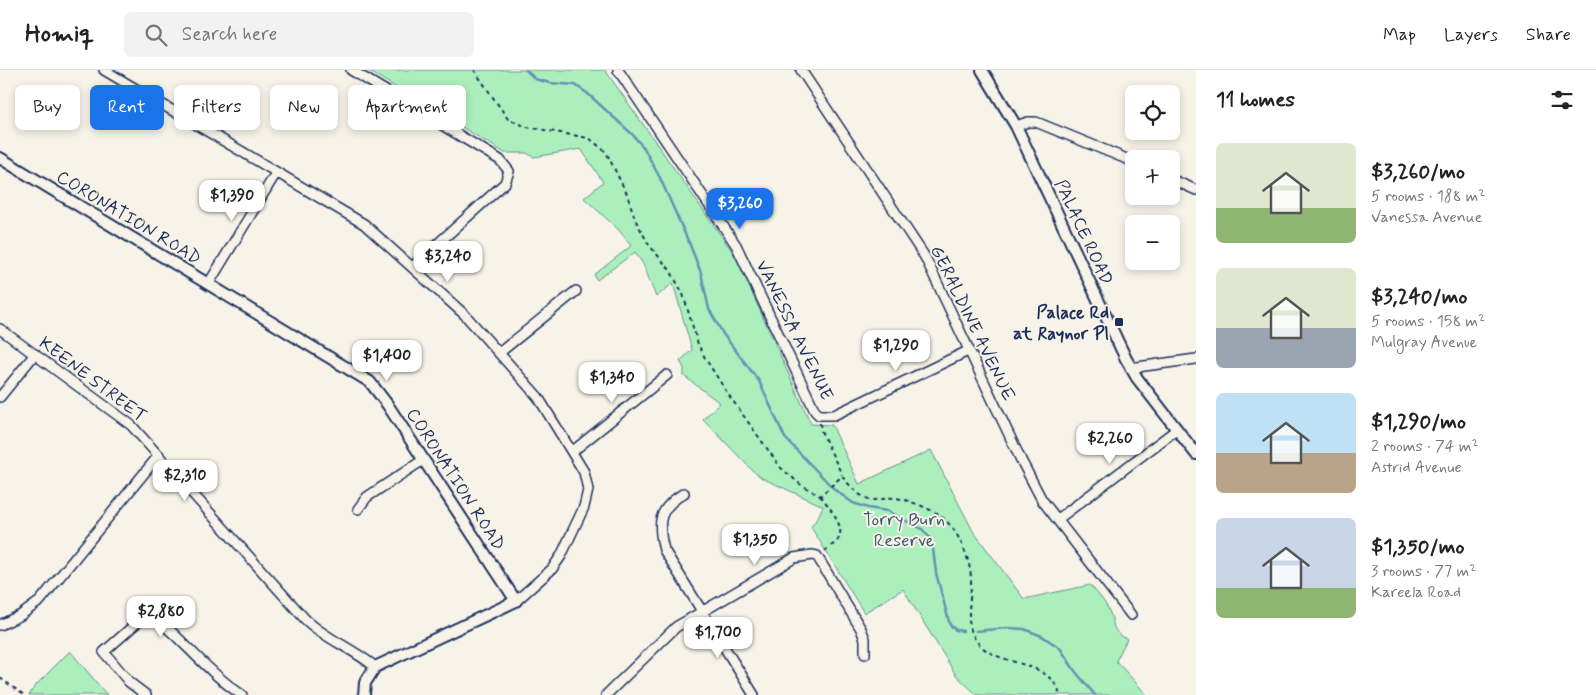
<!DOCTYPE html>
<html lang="en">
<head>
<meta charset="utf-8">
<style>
  body { margin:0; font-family:Mynerve,sans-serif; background:#f2f2f2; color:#222; height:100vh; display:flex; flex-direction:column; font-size:19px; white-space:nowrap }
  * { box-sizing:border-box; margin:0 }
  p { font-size:16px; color:#767676 }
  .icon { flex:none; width:28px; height:28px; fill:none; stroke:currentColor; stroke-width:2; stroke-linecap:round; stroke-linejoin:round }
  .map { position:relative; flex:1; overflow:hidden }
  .details { display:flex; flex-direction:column; background:#fff; width:400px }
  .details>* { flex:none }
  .guide { position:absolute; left:15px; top:15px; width:475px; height:45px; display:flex; gap:10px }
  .buttons { position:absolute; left:1125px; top:15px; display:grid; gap:10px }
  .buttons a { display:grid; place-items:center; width:55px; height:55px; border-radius:8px; background:#fff; box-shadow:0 2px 8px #0003; font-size:25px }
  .price { position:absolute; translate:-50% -42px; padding:0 11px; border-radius:10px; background:#fff; color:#222; font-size:16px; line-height:32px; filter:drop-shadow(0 1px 2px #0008) }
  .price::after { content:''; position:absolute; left:50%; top:30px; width:15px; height:11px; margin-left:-8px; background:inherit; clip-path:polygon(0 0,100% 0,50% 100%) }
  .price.selected { background:#1a73e8; color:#fff }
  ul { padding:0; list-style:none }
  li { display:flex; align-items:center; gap:15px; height:125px; padding:0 20px }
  li span { display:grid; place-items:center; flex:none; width:140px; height:100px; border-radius:8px; color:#555 }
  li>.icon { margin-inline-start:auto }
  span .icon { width:60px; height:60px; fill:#fffc; stroke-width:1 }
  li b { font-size:21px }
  h2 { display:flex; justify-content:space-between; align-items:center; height:60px; padding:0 20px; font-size:21px }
  .tag { padding:0 18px; border-radius:8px; background:#fff; box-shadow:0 2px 8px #0003; font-size:18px; line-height:45px }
  .tag.selected { background:#1a73e8; color:#fff }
  header { display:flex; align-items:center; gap:30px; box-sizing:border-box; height:70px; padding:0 25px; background:#fff; border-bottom:1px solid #e0e0e0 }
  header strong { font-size:24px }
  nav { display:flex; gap:28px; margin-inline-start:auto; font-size:18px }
  .search { width:350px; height:45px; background:#f2f2f2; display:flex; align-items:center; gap:12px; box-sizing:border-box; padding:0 18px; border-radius:8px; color:#767676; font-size:19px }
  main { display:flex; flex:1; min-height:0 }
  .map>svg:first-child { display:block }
  .green { fill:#abf0bc; stroke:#63908d }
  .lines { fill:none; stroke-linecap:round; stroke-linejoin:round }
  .stream { stroke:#6093b6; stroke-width:2.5 }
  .minor-casing { stroke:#1b2f5e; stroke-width:12 }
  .tertiary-casing { stroke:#1b2f5e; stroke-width:14 }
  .path { stroke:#1b2f5e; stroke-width:2; stroke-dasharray:4 4; stroke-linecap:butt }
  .minor { stroke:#f7f3e8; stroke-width:9 }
  .tertiary { stroke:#f7f3e8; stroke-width:10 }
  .poi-dot { fill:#1b2f5e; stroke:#f7f3e8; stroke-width:2 }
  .labels { text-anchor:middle; stroke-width:4; stroke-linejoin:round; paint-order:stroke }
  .street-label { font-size:18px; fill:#1b2f5e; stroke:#f7f3e8 }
  .poi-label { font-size:18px; font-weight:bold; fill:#1b2f5e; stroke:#f7f3e8; text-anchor:end }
  .park-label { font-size:18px; fill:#385671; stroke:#f7f3e8 }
</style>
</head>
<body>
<header>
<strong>Homiq</strong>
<div class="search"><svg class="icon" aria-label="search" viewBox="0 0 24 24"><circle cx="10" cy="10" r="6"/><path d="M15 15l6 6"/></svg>Search here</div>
<nav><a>Map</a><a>Layers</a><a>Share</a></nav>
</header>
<main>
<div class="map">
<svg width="1196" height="625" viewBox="0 0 1196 625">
  <rect width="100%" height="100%" fill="#f7f3e8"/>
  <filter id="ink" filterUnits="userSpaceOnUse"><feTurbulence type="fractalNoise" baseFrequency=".02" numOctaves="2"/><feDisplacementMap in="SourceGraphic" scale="10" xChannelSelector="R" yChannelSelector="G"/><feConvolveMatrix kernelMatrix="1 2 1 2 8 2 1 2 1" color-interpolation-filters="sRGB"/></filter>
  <g filter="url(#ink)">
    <path class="green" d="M367,0H605L736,187L811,354L832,355L859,414L931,380L973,461L1024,529L1090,515C1097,523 1105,531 1109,541C1116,554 1109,560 1127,569L1116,591L1147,625H977L956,605L903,519L864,543L811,457L818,447L823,436L762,408L752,400L703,349L720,333L684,306V298L680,291L692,280L673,213L656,227L643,194L635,182L597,210L594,205L631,176L619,160L584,128L603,112L581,79L534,87L527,83H505Z
      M70,581L107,625H29L37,614Z"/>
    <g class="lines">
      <path class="stream" d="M526,0L535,9L550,13L575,15L587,23L632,64L644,78L660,108L690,175L701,203L709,239L723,264L759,311L785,368L835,420L853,433L868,438L887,441L922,459L929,467L933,479L936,503L950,555L956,560L963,561
        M976,561L1007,558L1024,559L1042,566L1060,578L1075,601L1095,625"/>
      <g class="minor-casing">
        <path id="minor" d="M104,0L364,154L465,245L538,327L584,402L588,420L584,437L561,486L552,499L516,531
          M351,0L500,90L509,101L505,113L412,197
          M618,0L736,175L815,341L819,345H834L968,281
          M801,0L925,187L1021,390L1042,430L1131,545
          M1016,56L1028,52H1036L1134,92
          M1171,109L1196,120
          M209,213L276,103
          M0,259L131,355L305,549C325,569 353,578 375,597
          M499,283L576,221
          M1130,298L1196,289
          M0,327L35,284
          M573,381L667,305
          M684,423C658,439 657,452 664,480L754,625
          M358,439L367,427L423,390
          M1058,449L1176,360
          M0,555L21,545L40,531L159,385
          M146,625L129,612L104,582L149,542C182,568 207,602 242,625
          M606,625L676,557L794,488L812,485L817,486L861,559L865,569V584"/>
      </g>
      <g class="tertiary-casing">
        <path id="tertiary" d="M982,0L1016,56L1126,289L1137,308L1196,384
          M0,88L370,312L387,334L516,531L375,597L365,613L364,625"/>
      </g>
      <path class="path" d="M474,0L508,49L527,57L589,68L606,82L627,124L635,149L649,175L670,200L683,224L698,274L705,288L728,324L781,398L800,414L820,426L842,406C850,416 861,430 875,430C881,430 887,427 894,428C905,428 934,440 943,448C959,461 972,492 971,513C971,535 962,559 982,577C1005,597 1050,590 1060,625
        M820,353L821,361L842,405
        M820,426C828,435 845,455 839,468C837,473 829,477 825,481
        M0,608L24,625"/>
      <use href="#minor" class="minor"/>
      <use href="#tertiary" class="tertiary"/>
    </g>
  </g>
  <rect class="poi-dot" x="1114" y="247" width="10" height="10" rx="2.5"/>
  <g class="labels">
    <g class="street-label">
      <text transform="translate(129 147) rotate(31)" y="6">CORONATION ROAD</text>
      <text transform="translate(1084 162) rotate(65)" y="6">PALACE ROAD</text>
      <text transform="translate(973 253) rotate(64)" y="6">GERALDINE AVENUE</text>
      <text transform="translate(795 260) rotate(64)" y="6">VANESSA AVENUE</text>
      <text transform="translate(93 309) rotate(37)" y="6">KEENE STREET</text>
      <text transform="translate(456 409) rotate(57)" y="6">CORONATION ROAD</text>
    </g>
    <g class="poi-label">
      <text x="1109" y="248">Palace Rd<tspan x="1109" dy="21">at Raynor Pl</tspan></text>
    </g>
    <g class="park-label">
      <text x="904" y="455">Torry Burn<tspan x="904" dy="21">Reserve</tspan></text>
    </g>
  </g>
</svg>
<div class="buttons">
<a><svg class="icon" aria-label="locate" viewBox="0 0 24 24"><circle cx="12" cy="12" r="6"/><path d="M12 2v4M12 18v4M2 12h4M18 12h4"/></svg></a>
<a>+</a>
<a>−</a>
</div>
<b class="price" style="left:232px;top:152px">$1,390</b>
<b class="price selected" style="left:740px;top:160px">$3,260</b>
<b class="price" style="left:448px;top:213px">$3,240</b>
<b class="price" style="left:896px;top:302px">$1,290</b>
<b class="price" style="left:387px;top:312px">$1,400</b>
<b class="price" style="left:612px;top:334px">$1,340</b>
<b class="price" style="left:1110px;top:395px">$2,260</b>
<b class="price" style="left:185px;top:432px">$2,310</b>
<b class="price" style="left:755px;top:496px">$1,350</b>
<b class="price" style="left:161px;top:568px">$2,880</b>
<b class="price" style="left:718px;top:589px">$1,700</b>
<div class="guide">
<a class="tag">Buy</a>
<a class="tag selected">Rent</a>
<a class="tag">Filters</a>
<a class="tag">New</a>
<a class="tag">Apartment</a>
</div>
</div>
<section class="details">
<h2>11 homes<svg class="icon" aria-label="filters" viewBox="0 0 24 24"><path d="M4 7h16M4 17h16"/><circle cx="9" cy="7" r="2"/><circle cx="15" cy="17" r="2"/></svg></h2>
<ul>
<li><span style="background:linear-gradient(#dfe7d0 65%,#8fb573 0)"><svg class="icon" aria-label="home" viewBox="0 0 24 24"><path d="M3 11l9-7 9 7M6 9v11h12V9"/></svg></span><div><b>$3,260/mo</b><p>5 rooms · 188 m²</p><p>Vanessa Avenue</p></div></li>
<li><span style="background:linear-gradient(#dfe7d0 60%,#9aa5b1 0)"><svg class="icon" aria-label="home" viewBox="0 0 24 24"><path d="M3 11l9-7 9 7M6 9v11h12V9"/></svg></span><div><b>$3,240/mo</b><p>5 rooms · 158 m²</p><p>Mulgray Avenue</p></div></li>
<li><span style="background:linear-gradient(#bfe0f5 60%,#b9a48a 0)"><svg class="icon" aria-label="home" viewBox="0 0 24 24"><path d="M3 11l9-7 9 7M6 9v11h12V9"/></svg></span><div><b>$1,290/mo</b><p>2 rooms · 74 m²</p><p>Astrid Avenue</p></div></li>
<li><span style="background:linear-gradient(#c9d6e8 70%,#8fb573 0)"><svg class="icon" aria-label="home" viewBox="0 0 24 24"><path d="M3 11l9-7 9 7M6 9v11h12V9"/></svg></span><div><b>$1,350/mo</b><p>3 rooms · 77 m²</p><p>Kareela Road</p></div></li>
</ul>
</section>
</main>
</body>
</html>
